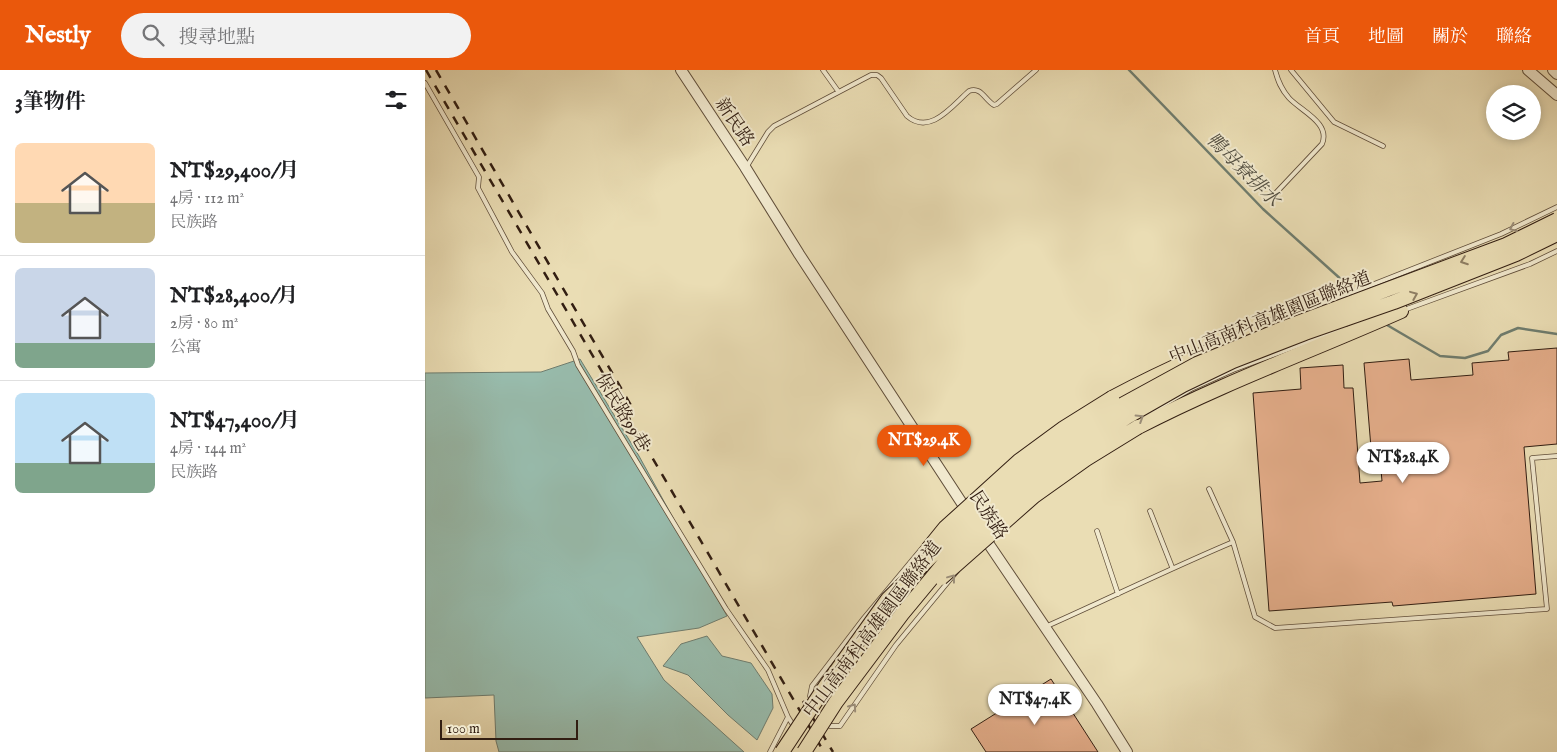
<!DOCTYPE html>
<html lang="zh-TW">
<head>
<meta charset="utf-8">
<style>
  body { margin:0; font-family:"IM FELL English","Noto Serif TC",serif; background:#f2f2f2; color:#202124; height:100vh; display:flex; flex-direction:column; font-size:19px; white-space:nowrap }
  * { box-sizing:border-box; margin:0 }
  p { font-size:16px; color:#757577 }
  .icon { flex:none; width:28px; height:28px; fill:none; stroke:currentColor; stroke-width:2; stroke-linecap:round; stroke-linejoin:round }
  .map { position:relative; flex:1; overflow:hidden }
  .sheet { display:flex; flex-direction:column; background:#fff; width:425px }
  .sheet>* { flex:none }
  .tools { position:absolute; left:1061px; top:15px; display:grid; gap:10px }
  .tools a { display:grid; place-items:center; width:55px; height:55px; border-radius:50%; background:#fff; box-shadow:0 2px 8px #0003; font-size:25px }
  .scale { position:absolute; left:15px; bottom:12px; width:138px; box-sizing:border-box; padding-left:5px; border:2px solid #321e12; border-top:0; font-size:14px; line-height:18px; white-space:nowrap; color:#321e12; -webkit-text-stroke:4px #f1e9ce; paint-order:stroke }
  .price { position:absolute; translate:-50% -42px; padding:0 11px; border-radius:18px; background:#fff; color:#222; font-size:16px; line-height:32px; filter:drop-shadow(0 1px 2px #0008) }
  .price::after { content:''; position:absolute; left:50%; top:30px; width:15px; height:11px; margin-left:-8px; background:inherit; clip-path:polygon(0 0,100% 0,50% 100%) }
  .price.active { background:#ea580c; color:#fff }
  ul { padding:0; list-style:none }
  li { display:flex; align-items:center; gap:15px; height:125px; padding:0 15px }
  li+li { border-top:1px solid #e0e0e0 }
  li span { display:grid; place-items:center; flex:none; width:140px; height:100px; border-radius:8px; color:#555 }
  li>.icon { margin-inline-start:auto }
  span .icon { width:60px; height:60px; fill:#fffc; stroke-width:1 }
  li b { font-size:21px }
  h2 { display:flex; justify-content:space-between; align-items:center; height:60px; padding:0 15px; font-size:21px }
  header { display:flex; align-items:center; gap:30px; box-sizing:border-box; height:70px; padding:0 25px; background:#ea580c; color:#fff }
  header strong { font-size:24px }
  nav { display:flex; gap:28px; margin-inline-start:auto; font-size:18px }
  .search { width:350px; height:45px; background:#f2f2f2; display:flex; align-items:center; gap:12px; box-sizing:border-box; padding:0 18px; border-radius:28px; color:#757577; font-size:19px }
  main { display:flex; flex:1; min-height:0 }
  .map>svg:first-child { display:block }
  .water { fill:#98bcad; stroke:#6f7d6f }
  .lines { fill:none; stroke-linecap:round; stroke-linejoin:round }
  .stream { stroke:#6f7d6f; stroke-width:2.5 }
  .building { fill:#e5ae8b; stroke:#321e12 }
  .service-casing { stroke:#604e3a; stroke-width:5.5 }
  .tertiary-casing { stroke:#604e3a; stroke-width:12 }
  .trunk-casing { stroke:#321e12; stroke-width:16 }
  .service { stroke:#f1e9ce; stroke-width:4 }
  .tertiary { stroke:#f1e9ce; stroke-width:10 }
  .trunk { stroke:#eaddb4; stroke-width:14 }
  .rail { stroke:#321e12; stroke-width:2.5; stroke-dasharray:9 9; stroke-linecap:butt }
  .trunk-bridge-casing { stroke:#321e12; stroke-width:16; stroke-linecap:butt }
  .trunk-bridge { stroke:#eaddb4; stroke-width:14 }
  .oneway { stroke:#9b8e79 }
  .oneway2 { stroke:#8e7e63 }
  .labels { text-anchor:middle; stroke-width:4; stroke-linejoin:round; paint-order:stroke }
  .street-label { font-size:18px; fill:#321e12; stroke:#f1e9ce }
  .water-label { font-size:19px; font-style:italic; fill:#514d40; stroke:#f1e9ce }
</style>
</head>
<body>
<header>
<strong>Nestly</strong>
<div class="search"><svg class="icon" aria-label="search" viewBox="0 0 24 24"><circle cx="10" cy="10" r="6"/><path d="M15 15l6 6"/></svg>搜尋地點</div>
<nav><a>首頁</a><a>地圖</a><a>關於</a><a>聯絡</a></nav>
</header>
<main>
<section class="sheet">
<h2>3筆物件<svg class="icon" aria-label="filters" viewBox="0 0 24 24"><path d="M4 7h16M4 17h16"/><circle cx="9" cy="7" r="2"/><circle cx="15" cy="17" r="2"/></svg></h2>
<ul>
<li><span style="background:linear-gradient(#ffd9b3 60%,#c2b280 0)"><svg class="icon" aria-label="home" viewBox="0 0 24 24"><path d="M3 11l9-7 9 7M6 9v11h12V9"/></svg></span><div><b>NT$29,400/月</b><p>4房 · 112 m²</p><p>民族路</p></div></li>
<li><span style="background:linear-gradient(#c9d6e8 75%,#7fa58c 0)"><svg class="icon" aria-label="home" viewBox="0 0 24 24"><path d="M3 11l9-7 9 7M6 9v11h12V9"/></svg></span><div><b>NT$28,400/月</b><p>2房 · 80 m²</p><p>公寓</p></div></li>
<li><span style="background:linear-gradient(#bfe0f5 70%,#7fa58c 0)"><svg class="icon" aria-label="home" viewBox="0 0 24 24"><path d="M3 11l9-7 9 7M6 9v11h12V9"/></svg></span><div><b>NT$47,400/月</b><p>4房 · 144 m²</p><p>民族路</p></div></li>
</ul>
</section>
<div class="map">
<svg width="1132" height="682" viewBox="0 0 1132 682">
  <rect width="100%" height="100%" fill="#eaddb4"/>
  <filter id="stains"><feTurbulence type="fractalNoise" baseFrequency=".004" numOctaves="4"/><feColorMatrix values="0 0 0 0 .2 0 0 0 0 .09 0 0 0 0 .02 0 0 0 .5 -.17"/></filter>
  <radialGradient id="worn" r=".72"><stop offset=".6" stop-color="#630" stop-opacity="0"/><stop offset="1" stop-color="#630" stop-opacity=".3"/></radialGradient>
  <path class="water" d="M155,289L214,386L302,546L274,558L212,567L239,610L319,682H74L71,671L69,625L0,628V303L116,302Z
    M282,566L297,586L326,593L347,624L348,638L332,670L303,645L263,605L238,596L256,574Z"/>
  <g class="lines">
    <path class="stream" d="M704,0L838,139L919,212
      M962,255L1015,286L1040,288L1063,281L1076,265L1093,258L1132,264"/>
  </g>
  <path class="building" d="M1132,278V374L1099,377L1111,524L968,536L967,532L844,541L828,323L876,319L875,298L918,295L919,318H928L935,413L957,411L955,389L947,390L939,293L984,289L986,310L1048,305L1047,293L1084,290L1083,282Z
    M626,609L673,682H561L546,659Z"/>
  <g class="lines">
    <g class="service-casing">
      <path id="service" d="M398,0L413,21
        M866,0L909,52L958,76
        M0,13L54,107L53,118L87,182L117,223L123,239L148,281L153,295L301,539L343,600L363,647L370,658
        M322,96L343,62L349,56L446,5H452L456,8L482,46C505,66 527,36 544,21C556,16 560,30 569,35L572,34L611,0
        M847,127L897,74C906,53 876,41 864,28C856,19 853,11 850,0
        M979,240L1105,194L1132,181
        M868,246L1076,164L1132,137
        M712,350L766,319L808,300L920,258
        M784,419L808,472L830,547L850,558L1122,539L1107,388L1132,386
        M725,441L747,497
        M672,461L693,524
        M620,557C683,529 744,499 808,472
        M388,631L385,626L387,616L439,548L499,476
        M402,651L405,656H415L471,575L532,501
        M345,682L363,647"/>
    </g>
    <g class="tertiary-casing">
      <path id="tertiary" d="M256,0L320,97L374,184L544,444
        M1103,0L1132,25
        M1128,0L1132,4
        M557,464L672,634L702,682"/>
    </g>
    <g class="trunk-casing">
      <path id="trunk" d="M687,328C745,297 805,272 866,247
        M713,357C798,313 888,280 976,241"/>
    </g>
    <use href="#service" class="service"/>
    <use href="#tertiary" class="tertiary"/>
    <use href="#trunk" class="trunk"/>
    <path class="rail" d="M1,0L399,682
      M11,0L207,337
      M378,631L408,682"/>
    <g class="trunk-bridge-casing">
      <path id="trunk-bridge" d="M503,479L520,458L594,391L639,358L687,328
        M516,508L609,426L661,389L713,357
        M357,682L400,617L463,529L532,461L603,399L697,335L772,294L859,258L1081,175L1132,150
        M379,682L411,632L477,544L535,474L609,410L702,347L758,315L808,291L880,263L969,232L1091,184L1132,164"/>
    </g>
    <use href="#trunk-bridge" class="trunk-bridge"/>
  </g>
  <defs><path id="oneway-chevron" d="M-2-3.5L2.5 0L-2 3.5" fill="none" stroke-width="1.6" stroke-linecap="round" stroke-linejoin="round" transform="scale(1.25)"/></defs>
  <g class="oneway">
    <use href="#oneway-chevron" transform="translate(1088 158) rotate(155)"/>
    <use href="#oneway-chevron" transform="translate(715 348) rotate(-32)"/>
    <use href="#oneway-chevron" transform="translate(527 508) rotate(-53)"/>
    <use href="#oneway-chevron" transform="translate(428 637) rotate(-55)"/>
  </g>
  <g class="oneway2">
    <use href="#oneway-chevron" transform="translate(1039 191) rotate(160)"/>
    <use href="#oneway-chevron" transform="translate(989 225) rotate(-22)"/>
  </g>
  <g class="labels">
    <g class="street-label">
      <text transform="translate(310 52) rotate(56)" y="6">新民路</text>
      <text transform="translate(845 247) rotate(-22)" y="6">中山高南科高雄園區聯絡道</text>
      <text transform="translate(198 342) rotate(59)" y="6">保民路99巷</text>
      <text transform="translate(564 445) rotate(57)" y="6">民族路</text>
      <text transform="translate(447 559) rotate(-53)" y="6">中山高南科高雄園區聯絡道</text>
    </g>
    <g class="water-label">
      <text transform="translate(819 99) rotate(45)" y="7">鴨母寮排水</text>
    </g>
  </g>
  <rect width="100%" height="100%" filter="url(#stains)"/>
  <rect width="100%" height="100%" fill="url(#worn)"/>
</svg>
<div class="tools">
<a><svg class="icon" aria-label="layers" viewBox="0 0 24 24"><path d="M12 4l9 5-9 5-9-5zM3 14l9 5 9-5"/></svg></a>
</div>
<div class="scale">100 m</div>
<b class="price active" style="left:499px;top:397px">NT$29.4K</b>
<b class="price" style="left:978px;top:414px">NT$28.4K</b>
<b class="price" style="left:610px;top:656px">NT$47.4K</b>
</div>
</main>
</body>
</html>
